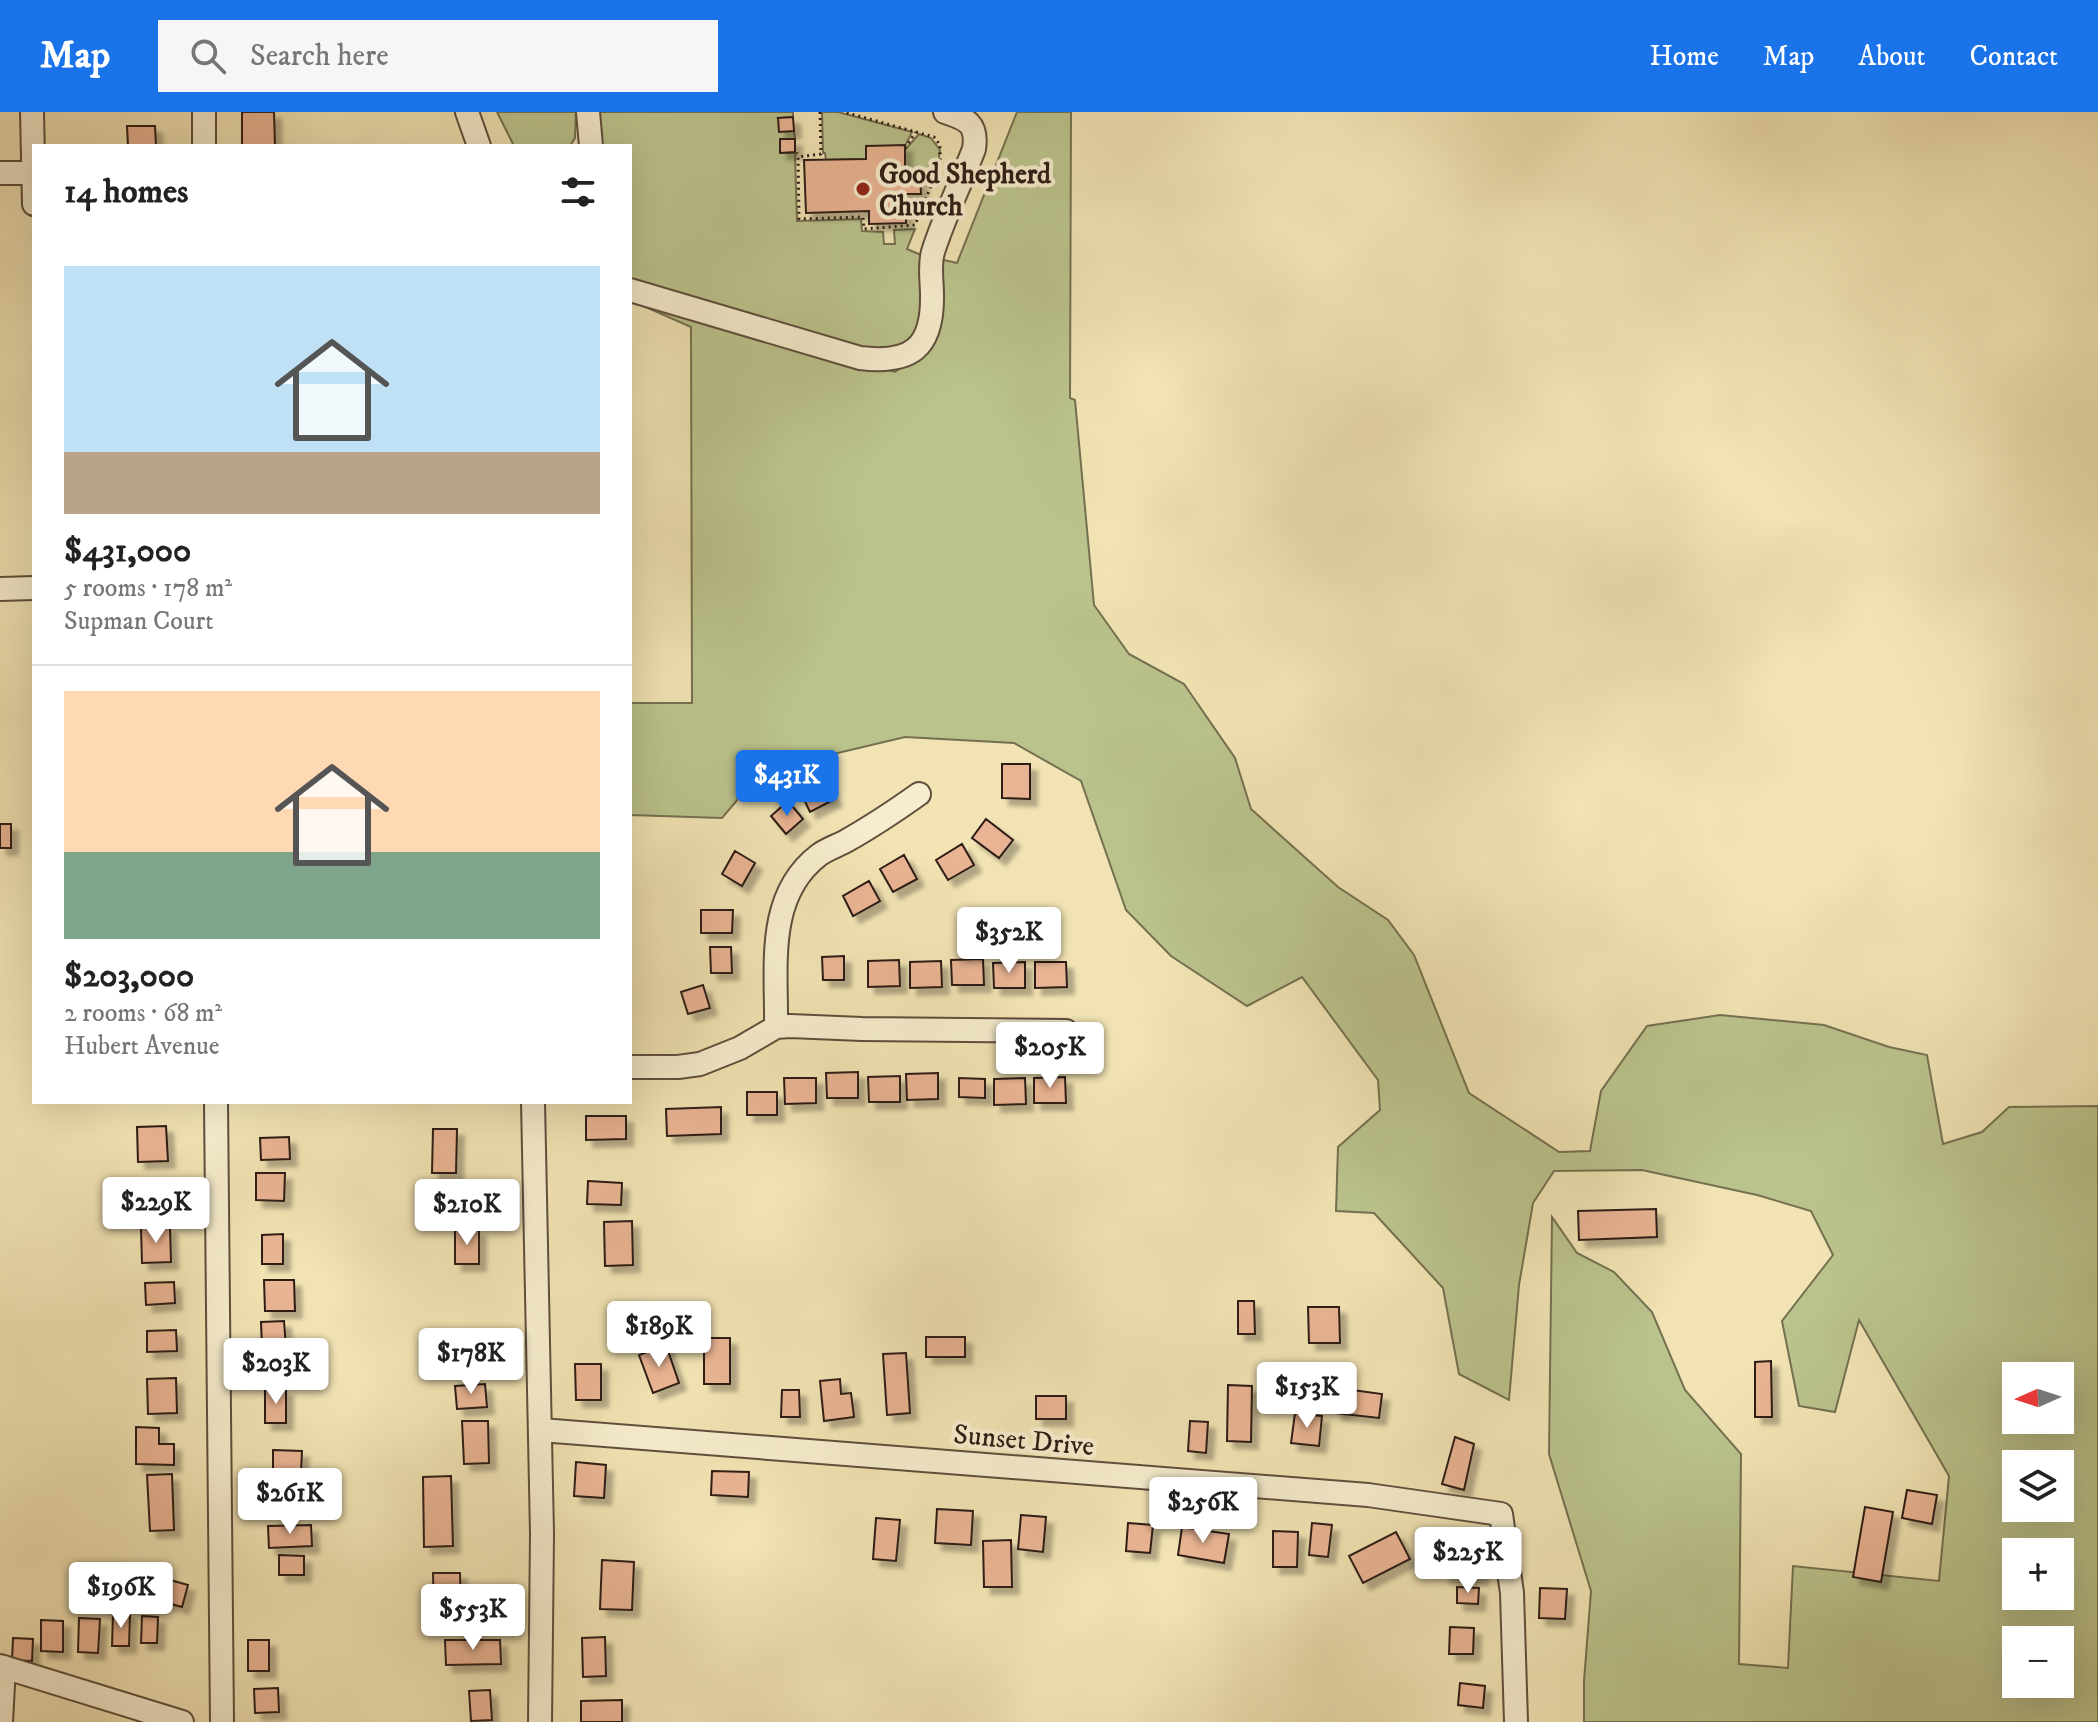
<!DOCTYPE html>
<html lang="en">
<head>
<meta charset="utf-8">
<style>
  body { margin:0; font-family:"IM FELL DW Pica",serif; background:#f6f6f6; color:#222; height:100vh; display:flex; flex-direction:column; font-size:30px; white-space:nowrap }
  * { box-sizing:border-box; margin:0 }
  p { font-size:26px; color:#767676 }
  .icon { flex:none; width:44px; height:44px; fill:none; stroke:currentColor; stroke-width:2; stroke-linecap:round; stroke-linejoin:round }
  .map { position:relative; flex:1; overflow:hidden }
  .details { position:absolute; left:32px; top:32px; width:600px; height:960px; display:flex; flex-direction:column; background:#fff; border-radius:0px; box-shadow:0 8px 32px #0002 }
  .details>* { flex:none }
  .needle { width:52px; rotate:267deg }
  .tools { position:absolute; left:2002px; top:1250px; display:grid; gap:16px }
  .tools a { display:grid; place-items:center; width:72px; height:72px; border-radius:0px; background:#fff; box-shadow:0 8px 32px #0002; font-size:40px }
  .price { position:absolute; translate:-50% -68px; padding:0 18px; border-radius:8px; background:#fff; color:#222; font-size:26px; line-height:52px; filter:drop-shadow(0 2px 4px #0008) }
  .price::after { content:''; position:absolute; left:50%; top:48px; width:24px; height:18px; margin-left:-12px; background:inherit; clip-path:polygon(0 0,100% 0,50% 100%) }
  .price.on { background:#1a73e8; color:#fff }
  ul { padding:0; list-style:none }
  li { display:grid; align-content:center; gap:16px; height:424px; padding:0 32px }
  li+li { border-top:2px solid #e0e0e0 }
  li span { display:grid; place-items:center; height:248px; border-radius:0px; color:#555 }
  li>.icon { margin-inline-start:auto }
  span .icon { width:144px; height:144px; fill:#fffc; stroke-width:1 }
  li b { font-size:34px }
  h2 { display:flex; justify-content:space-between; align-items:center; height:96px; padding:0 32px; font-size:34px }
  header { display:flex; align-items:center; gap:48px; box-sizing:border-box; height:112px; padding:0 40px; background:#1a73e8; color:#fff }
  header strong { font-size:38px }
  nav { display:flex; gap:44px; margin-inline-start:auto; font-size:28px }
  .search { width:560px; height:72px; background:#f6f6f6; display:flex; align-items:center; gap:20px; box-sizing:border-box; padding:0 28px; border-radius:0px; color:#767676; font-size:30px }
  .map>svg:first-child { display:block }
  .green { fill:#bbc38c; stroke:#747050; stroke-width:2; fill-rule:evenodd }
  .building { fill:#e9b493; stroke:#2e1d15; stroke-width:2; filter:url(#shadow) }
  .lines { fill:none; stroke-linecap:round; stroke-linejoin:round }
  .minor-casing { stroke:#5f4e3c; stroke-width:26 }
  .path { stroke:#2e1d15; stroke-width:3; stroke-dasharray:2 4; stroke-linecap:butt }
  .minor { stroke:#f6edce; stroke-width:22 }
  .poi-dot { fill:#8f2418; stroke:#f6edce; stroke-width:3 }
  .labels { text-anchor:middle; stroke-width:8; stroke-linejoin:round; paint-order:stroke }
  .poi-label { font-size:28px; font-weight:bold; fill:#2e1d15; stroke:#f6edce; text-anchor:start }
  .street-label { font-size:28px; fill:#2e1d15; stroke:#f6edce }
</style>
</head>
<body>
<header>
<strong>Map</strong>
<div class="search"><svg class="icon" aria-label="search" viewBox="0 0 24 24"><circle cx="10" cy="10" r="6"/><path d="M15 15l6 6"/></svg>Search here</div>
<nav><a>Home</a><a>Map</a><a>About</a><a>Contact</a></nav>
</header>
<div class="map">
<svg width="2098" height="1610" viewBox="0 0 2098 1610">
  <defs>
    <filter id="shadow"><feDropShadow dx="7" dy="7" stdDeviation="2" flood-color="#0004"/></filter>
  </defs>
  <rect width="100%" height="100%" fill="#f1e3b3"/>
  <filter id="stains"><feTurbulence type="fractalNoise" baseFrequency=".0025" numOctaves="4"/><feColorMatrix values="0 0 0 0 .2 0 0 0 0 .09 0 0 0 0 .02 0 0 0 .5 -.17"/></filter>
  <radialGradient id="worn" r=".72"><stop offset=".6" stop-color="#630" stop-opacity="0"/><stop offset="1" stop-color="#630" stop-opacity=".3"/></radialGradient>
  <path class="green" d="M497,0H576L575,26L570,34H514Z
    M598,0H793V5L778,6L794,19L795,27L780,28V41H797L795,44L797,109L861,107L862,119L883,120L884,132H895L894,118L915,117L907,137L921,143L926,200L908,234L849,247L895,260L913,247L941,150L944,148L957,151L1017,0H1071L1070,286L1075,288L1094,493L1129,542L1184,572L1235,646L1251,697L1338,775L1388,808L1414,843L1469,981L1559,1040L1590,1039L1601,979L1647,914L1720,903L1824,913L1889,935L1927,943L1943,1032L1982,1020L2009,995L2098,994V1610H1584V1569L1591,1479L1549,1342L1552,1105L1577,1141L1614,1160L1652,1200L1685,1278L1741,1342L1739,1552L1788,1556L1793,1454L1939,1469L1949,1364L1859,1208L1835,1300L1799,1294L1782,1209L1833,1143L1811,1099L1757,1083L1642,1058L1554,1059L1533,1091L1519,1173L1509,1288L1459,1262L1443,1176L1374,1101L1336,1099L1338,1035L1380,998L1378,968L1302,865L1247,894L1171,844L1126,798L1081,669L1014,631L905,625L762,659L722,706L630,703V591H692L691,215L630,188V34H600ZM2016,1264H2060V1308H2016ZM2016,1352H2060V1396H2016ZM2016,1440H2060V1484H2016ZM2016,1528H2060V1572H2016Z
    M822,0H838L912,20L905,34H867L866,47L826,48L825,41H823Z
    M919,22L931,26L940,38L938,52L932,67H925L924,61H905V38Z"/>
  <path class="building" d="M242,0H274L275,34H242Z
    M793,5L794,19L779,20L778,6Z
    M127,14H155L156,34H128Z
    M780,27H795V40L780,41Z
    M905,33V61H920L921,82H906V111L869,112V99L806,101L804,48L866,47V34Z
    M1002,652H1030V687L1002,686Z
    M823,665L835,687L810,700L799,677Z
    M788,689L803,707L786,722L771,704Z
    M986,707L1013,728L999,746L972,726Z
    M0,712H11V736H0Z
    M962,732L974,753L948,768L936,748Z
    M735,739L755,751L742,774L722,762Z
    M904,743L917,767L893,780L880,757Z
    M869,769L880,789L853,804L843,784Z
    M701,798H733L732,821H701Z
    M710,835H731L732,861H711Z
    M844,844V868H823L822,845Z
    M983,847L984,873H952L951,848Z
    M899,848L900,874L868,875V849Z
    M941,849L942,875L910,876V850Z
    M1025,850V876H994L993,851Z
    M1035,850H1066L1067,875L1035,876Z
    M703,873L710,896L688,902L681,880Z
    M858,960V986H827L826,961Z
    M938,961V987L907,988L906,962Z
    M900,964V990H869L868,965Z
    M1065,965L1066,991H1034V966Z
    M784,966H816V991L785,992Z
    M959,966L985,967V986L959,985Z
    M1025,966L1026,992L994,993V967Z
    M747,980H777V1003H747Z
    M721,995V1022L667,1024L666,997Z
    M586,1004H626V1027L586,1028Z
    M166,1014L168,1049L138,1050L137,1015Z
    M433,1017H457L456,1061H432Z
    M289,1025L290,1047L261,1048L260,1026Z
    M256,1061H285L284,1089L256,1088Z
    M588,1069L622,1071L621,1093L587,1092Z
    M1656,1097L1657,1125L1579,1128L1578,1099Z
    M632,1109L633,1153L605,1154L604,1110Z
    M170,1115L171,1150L142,1151L141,1116Z
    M455,1118H479V1152H455Z
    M283,1122V1152H262V1123Z
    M264,1168H294L295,1199H265Z
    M174,1170L175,1191L146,1193L145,1171Z
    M1238,1189H1254L1255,1222H1238Z
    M1308,1195H1339L1340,1231H1309Z
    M284,1209L286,1235L262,1237L261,1210Z
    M176,1218L177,1239L147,1240V1219Z
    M926,1225H965V1245H926Z
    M704,1226H730V1272H704Z
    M666,1233L679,1271L653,1281L639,1243Z
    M906,1241L910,1301L887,1303L883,1242Z
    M1771,1249L1772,1305H1755V1250Z
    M575,1252H601V1288H576Z
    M176,1266L177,1301L148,1302L147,1267Z
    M840,1267L841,1282L851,1281L854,1305L824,1309L820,1269Z
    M485,1272L487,1295L457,1297L455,1274Z
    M1228,1273L1252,1274L1251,1330L1227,1329Z
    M1338,1276L1382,1282L1379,1306L1335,1301Z
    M265,1277H286V1311H265Z
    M782,1278H799L800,1305H781Z
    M1036,1284H1066V1307H1036Z
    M1295,1301L1322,1304L1319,1334L1291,1331Z
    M462,1309H488L489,1351L464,1352Z
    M1190,1309L1208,1310L1206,1341L1188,1339Z
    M136,1315L159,1316V1332H174V1353L136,1352Z
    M1455,1325L1474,1332L1464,1378L1442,1372Z
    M273,1338L302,1339L301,1360H273Z
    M576,1350L606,1353L604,1386L574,1384Z
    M712,1359L749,1360L748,1385L711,1383Z
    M172,1362L174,1418L150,1419L147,1363Z
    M451,1364L453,1434L424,1435L423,1365Z
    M1907,1378L1937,1383L1932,1412L1902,1406Z
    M1865,1395L1893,1400L1881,1470L1853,1465Z
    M937,1397L973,1399L971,1433L935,1431Z
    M1021,1403L1046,1405L1043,1440L1018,1437Z
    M876,1406L900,1408L896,1449L873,1447Z
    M1128,1411L1153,1413L1150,1441L1126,1439Z
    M1312,1411L1332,1413L1328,1445L1309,1443Z
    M311,1413L312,1434L269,1436L268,1414Z
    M1182,1415L1229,1422L1224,1451L1178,1443Z
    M1273,1419L1298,1420L1297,1455H1273Z
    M1459,1419H1477V1440H1459Z
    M1396,1420L1410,1447L1363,1471L1349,1444Z
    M1011,1428L1012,1475H984L983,1429Z
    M279,1443L304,1444V1463H279Z
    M1444,1445L1481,1447V1466L1443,1464Z
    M602,1448L634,1450L632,1498L600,1497Z
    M433,1461H460L461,1507H434Z
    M149,1462L188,1473L182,1495L142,1484Z
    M1457,1475L1479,1476L1478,1492L1457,1491Z
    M1540,1476L1567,1477L1565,1507L1539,1506Z
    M113,1501H130L129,1534H112Z
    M142,1504L158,1505L157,1531H141Z
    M79,1506L100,1507L98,1541L78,1540Z
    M41,1508L63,1509V1540L41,1539Z
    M1450,1515L1474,1516L1473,1542H1449Z
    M605,1525L606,1564L583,1565L582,1526Z
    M13,1526L33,1527L32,1549L12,1548Z
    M248,1528H269V1559H248Z
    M445,1528H500L501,1552L446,1553Z
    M1460,1571L1485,1574L1483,1596L1458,1593Z
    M278,1576L279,1600L255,1601L254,1577Z
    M490,1578L492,1608L471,1609L469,1579Z
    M622,1588V1610H581V1589Z"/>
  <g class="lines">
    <g class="minor-casing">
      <path id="minor" d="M32,0L34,92
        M467,0L479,34
        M588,0L591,34
        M204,34V0
        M0,61H34
        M630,178L860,246C910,252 933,237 932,183C932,169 929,153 933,140C944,105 961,71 974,37C978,11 966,7 945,0
        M0,477L34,476
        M776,915C777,856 765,784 819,743C827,737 837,734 846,729C871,715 895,699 919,682
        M630,955H678L700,952L740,936L776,915L790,914L862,917L1066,919
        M216,990L222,1610
        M533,990L542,1422L540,1610
        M541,1318L1368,1383L1501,1402L1512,1481L1516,1610
        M0,1554L182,1610
        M1,1610L4,1555"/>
    </g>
    <path class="path" d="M820,0L821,42L798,45L799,107L863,105L864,117L915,113L940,52V33L934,25L844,0
      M905,36L916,20
      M920,71L938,74"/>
    <use href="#minor" class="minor"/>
  </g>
  <circle class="poi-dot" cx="863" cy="77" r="8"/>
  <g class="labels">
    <g class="poi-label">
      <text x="879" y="71">Good Shepherd<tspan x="879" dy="32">Church</tspan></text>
    </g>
    <g class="street-label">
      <text transform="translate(1024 1327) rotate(5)" y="10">Sunset Drive</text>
    </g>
  </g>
  <rect width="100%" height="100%" filter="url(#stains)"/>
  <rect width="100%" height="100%" fill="url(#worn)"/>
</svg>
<div class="tools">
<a><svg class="needle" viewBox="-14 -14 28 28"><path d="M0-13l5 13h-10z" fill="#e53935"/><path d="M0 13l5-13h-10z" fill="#767676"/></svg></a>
<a><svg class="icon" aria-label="layers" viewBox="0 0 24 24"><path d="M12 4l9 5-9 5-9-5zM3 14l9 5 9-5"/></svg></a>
<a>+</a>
<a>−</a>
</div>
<b class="price on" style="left:787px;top:706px">$431K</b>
<b class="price" style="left:1009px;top:863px">$352K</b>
<b class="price" style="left:1050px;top:978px">$205K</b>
<b class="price" style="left:156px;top:1133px">$229K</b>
<b class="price" style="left:467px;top:1135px">$210K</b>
<b class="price" style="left:659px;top:1257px">$189K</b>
<b class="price" style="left:471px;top:1284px">$178K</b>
<b class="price" style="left:276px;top:1294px">$203K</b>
<b class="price" style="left:1307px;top:1318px">$153K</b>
<b class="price" style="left:290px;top:1424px">$261K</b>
<b class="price" style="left:1203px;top:1433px">$256K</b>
<b class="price" style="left:1468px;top:1483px">$225K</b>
<b class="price" style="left:121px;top:1518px">$196K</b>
<b class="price" style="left:473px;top:1540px">$553K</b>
<section class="details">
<h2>14 homes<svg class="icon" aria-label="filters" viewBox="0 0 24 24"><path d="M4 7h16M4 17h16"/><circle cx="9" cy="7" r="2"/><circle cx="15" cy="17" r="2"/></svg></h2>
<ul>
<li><span style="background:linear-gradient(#bfe0f5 75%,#b9a48a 0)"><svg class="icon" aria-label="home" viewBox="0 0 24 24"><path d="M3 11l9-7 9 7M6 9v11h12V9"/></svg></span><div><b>$431,000</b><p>5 rooms · 178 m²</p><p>Supman Court</p></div></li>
<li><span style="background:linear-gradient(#ffd9b3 65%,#7fa58c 0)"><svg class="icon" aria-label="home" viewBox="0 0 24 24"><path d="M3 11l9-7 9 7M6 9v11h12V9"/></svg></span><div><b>$203,000</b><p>2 rooms · 68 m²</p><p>Hubert Avenue</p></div></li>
</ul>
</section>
</div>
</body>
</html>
